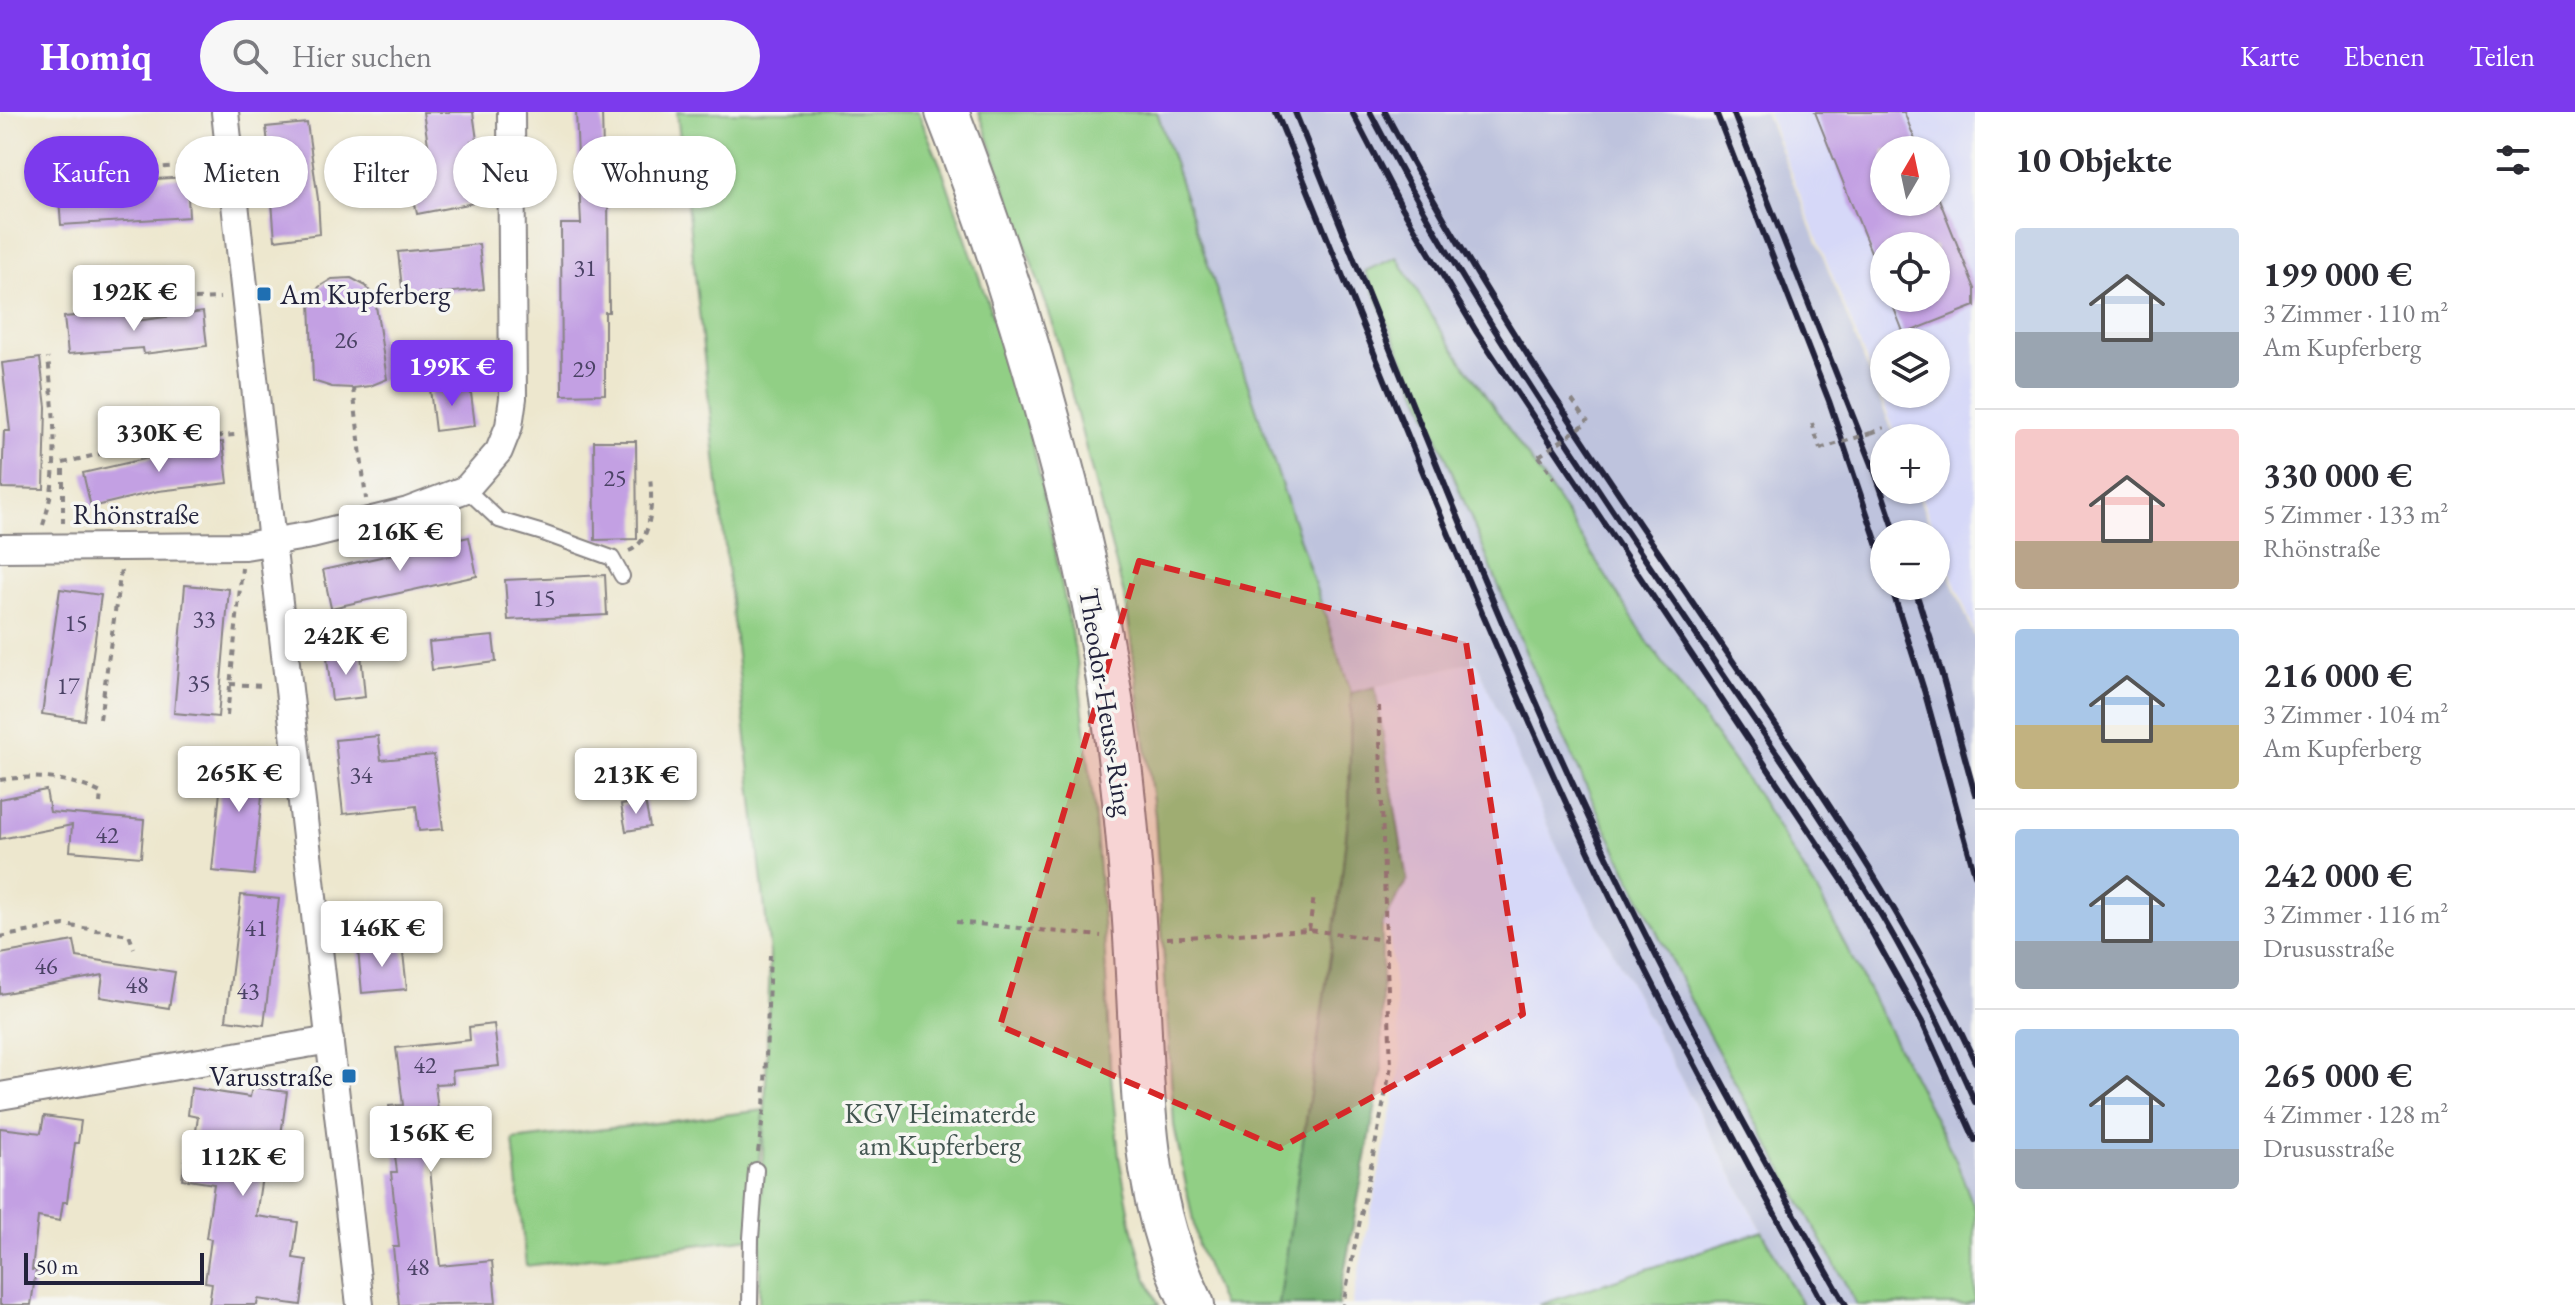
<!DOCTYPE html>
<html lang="de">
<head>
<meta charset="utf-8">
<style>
  body { margin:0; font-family:"EB Garamond",serif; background:#f7f7f7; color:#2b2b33; height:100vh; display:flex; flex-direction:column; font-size:30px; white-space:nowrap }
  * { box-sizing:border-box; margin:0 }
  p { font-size:26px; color:#7c7c81 }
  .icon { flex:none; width:44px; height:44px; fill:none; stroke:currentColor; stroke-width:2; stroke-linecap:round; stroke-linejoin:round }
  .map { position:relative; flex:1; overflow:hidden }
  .drawer { display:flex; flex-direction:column; background:#fff; width:600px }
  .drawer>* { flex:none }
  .top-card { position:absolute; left:24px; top:24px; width:760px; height:72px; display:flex; gap:16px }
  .needle { width:52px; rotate:9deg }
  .buttons { position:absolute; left:1870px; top:24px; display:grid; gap:16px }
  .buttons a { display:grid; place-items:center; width:80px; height:80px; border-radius:50%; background:#fff; box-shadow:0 2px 6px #0004; font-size:40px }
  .scale { position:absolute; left:24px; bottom:20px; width:180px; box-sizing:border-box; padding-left:8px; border:4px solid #22223b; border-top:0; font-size:22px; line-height:28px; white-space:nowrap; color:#22223b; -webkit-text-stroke:6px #f6f6f2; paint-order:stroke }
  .price { position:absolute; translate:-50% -68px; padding:0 18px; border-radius:8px; background:#fff; color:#222; font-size:26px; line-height:52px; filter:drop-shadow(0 2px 4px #0008) }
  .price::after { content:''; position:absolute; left:50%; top:48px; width:24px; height:18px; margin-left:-12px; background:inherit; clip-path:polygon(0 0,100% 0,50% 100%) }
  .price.selected { background:#7c3aed; color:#fff }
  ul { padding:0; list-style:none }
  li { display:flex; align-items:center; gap:24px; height:200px; padding:0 40px }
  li+li { border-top:2px solid #e1e1e2 }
  li span { display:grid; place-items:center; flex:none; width:224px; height:160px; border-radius:8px; color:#555 }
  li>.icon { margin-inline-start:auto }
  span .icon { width:96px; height:96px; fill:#fffc; stroke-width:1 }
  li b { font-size:34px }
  h2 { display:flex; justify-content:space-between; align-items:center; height:96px; padding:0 40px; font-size:34px }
  .chip { padding:0 28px; border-radius:36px; background:#fff; box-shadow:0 2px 6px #0004; font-size:28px; line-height:72px }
  .chip.selected { background:#7c3aed; color:#fff }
  header { display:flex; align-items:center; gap:48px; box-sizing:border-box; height:112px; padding:0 40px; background:#7c3aed; color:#fff }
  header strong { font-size:38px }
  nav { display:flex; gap:44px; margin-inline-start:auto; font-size:28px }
  .search { width:560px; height:72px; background:#f7f7f7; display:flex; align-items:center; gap:20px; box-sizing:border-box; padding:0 28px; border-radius:44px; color:#7c7c81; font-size:30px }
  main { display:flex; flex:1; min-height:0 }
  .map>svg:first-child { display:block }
  .built { fill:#d6d8f8; fill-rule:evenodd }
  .industrial { fill:#bec3dd }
  .green { fill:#91cf85; stroke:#5a7860; stroke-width:2 }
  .forest { fill:#74b272; stroke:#4b6a56; stroke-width:2 }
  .building { fill:#c3a0e3 }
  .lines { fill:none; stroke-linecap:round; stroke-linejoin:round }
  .lane-casing { stroke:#888484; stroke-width:18 }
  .street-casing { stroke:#888484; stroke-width:30 }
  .primary-casing { stroke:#888484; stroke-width:46 }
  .path { stroke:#888484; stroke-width:4; stroke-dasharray:6 6; stroke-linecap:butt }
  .lane { stroke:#fff; stroke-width:14 }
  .street { stroke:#fff; stroke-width:26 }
  .primary { stroke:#fff; stroke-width:42 }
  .rail { stroke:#22223b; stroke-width:6 }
  .path-bridge { stroke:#888484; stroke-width:4; stroke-dasharray:6 6; stroke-linecap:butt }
  .marked { fill:#d62828; fill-opacity:0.2; stroke:#d62828; stroke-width:6; stroke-dasharray:16 10; stroke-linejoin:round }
  .poi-dot { fill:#1f6fb2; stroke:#f6f6f2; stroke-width:3 }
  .labels { text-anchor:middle; stroke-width:7; stroke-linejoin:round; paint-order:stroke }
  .number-label { font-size:24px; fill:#4a4265 }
  .poi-label { font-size:28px; fill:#22223b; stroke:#f6f6f2; text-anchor:start }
  .street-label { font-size:28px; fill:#22223b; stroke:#f6f6f2 }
  .park-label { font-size:28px; fill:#435651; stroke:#f6f6f2 }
</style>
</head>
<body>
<header>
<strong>Homiq</strong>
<div class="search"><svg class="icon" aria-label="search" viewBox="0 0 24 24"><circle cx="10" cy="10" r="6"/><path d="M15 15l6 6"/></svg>Hier suchen</div>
<nav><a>Karte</a><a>Ebenen</a><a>Teilen</a></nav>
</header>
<main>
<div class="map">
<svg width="1975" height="1193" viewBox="0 0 1975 1193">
  <rect width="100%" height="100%" fill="#f6f6f2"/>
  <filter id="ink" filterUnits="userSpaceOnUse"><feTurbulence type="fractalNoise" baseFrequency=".0125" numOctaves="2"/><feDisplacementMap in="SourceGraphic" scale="16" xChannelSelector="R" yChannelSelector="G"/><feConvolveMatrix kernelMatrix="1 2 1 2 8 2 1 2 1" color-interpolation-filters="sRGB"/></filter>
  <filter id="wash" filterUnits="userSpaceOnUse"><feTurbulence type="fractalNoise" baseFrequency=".006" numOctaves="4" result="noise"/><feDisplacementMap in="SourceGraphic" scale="32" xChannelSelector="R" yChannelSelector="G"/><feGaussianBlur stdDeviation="1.8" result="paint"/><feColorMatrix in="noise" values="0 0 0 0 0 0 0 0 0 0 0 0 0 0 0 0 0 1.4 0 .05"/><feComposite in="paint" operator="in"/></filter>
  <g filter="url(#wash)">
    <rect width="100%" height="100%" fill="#ede7ce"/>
    <path class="built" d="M1767,0H1975V522L1918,378H1936V326H1897ZM1884,38H1936V90H1884ZM1884,134H1936V186H1884ZM1884,230H1936V282H1884Z
      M1476,549L1556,733L1762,1119L1539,1193H1352L1402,949L1389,819L1382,813L1407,768L1375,575Z"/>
    <path class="industrial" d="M1157,0H1765L1895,326H1884V378H1916L1933,422H1884V474H1936V429L1975,527V1193H1802L1556,733L1476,549L1351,581Z"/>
    <path class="green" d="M677,0H918L942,57L1017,276L1037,351L1077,548L1094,695L1104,821L1110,953L1119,1045L1132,1114L1146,1165L1159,1193H759L764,1001L751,1126L526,1154L513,1028L765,998L770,843Z
      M979,0H1157L1351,581L1349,697L1342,763L1279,1193H1222L1198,1134L1174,1013L1155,704L1126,491L1055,218Z
      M1397,145L1438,214L1557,387L1647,529L1754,677L1821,786L1955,1046L1975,1098V1190L1966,1193H1857L1697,901L1602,709L1526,541L1441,333L1365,159Z
      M1762,1119L1802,1193H1539Z"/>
    <path class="forest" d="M1375,575L1407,768L1382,813V961L1338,1193H1279L1342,763L1349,697L1351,581Z"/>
    <g id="blocks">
      <path class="building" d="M423,0H473L477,28L471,29L484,89L417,102L409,63L432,58Z
        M576,0H602L603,40L623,39L625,78L608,79L609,200H605V282L562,283L561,112H581Z
        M1815,0H1904L1919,38H1884V90H1936L1937,82L1975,177V194L1904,222L1890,186H1936V134H1884L1883,170Z
        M307,11L318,87L320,122L275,128L272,90H275L266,15Z
        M187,65L189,105L61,113L58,73Z
        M479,132L484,177L403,185L398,140Z
        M351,166L366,174L375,187L387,267L370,274L353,276L332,275L313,269L310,189L319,175L332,167Z
        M134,199L135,209L203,200L207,234L144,242L143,236L68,242L64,205Z
        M40,246L46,295L44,377L2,376L4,319H10L2,251Z
        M470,273L475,314L435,319L430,277Z
        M594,329H636L637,427L595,428Z
        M223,330L228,371L158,379L91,395L83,361L157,344L156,338Z
        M469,425L477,464L331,496L323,458Z
        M605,463L607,503L508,508L505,468Z
        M185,473L229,477L218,605L174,601Z
        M60,477L101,483L84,608L42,602Z
        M493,524L496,550L432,558L429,530Z
        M361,542L365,585L332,589L327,546Z
        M378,624L381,648L434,643L443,717L419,719L416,694L343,702L335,628Z
        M224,640L266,644L254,763L212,759Z
        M46,678L50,700L144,708L141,745L70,739L72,713L0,727V687Z
        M645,689L650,715L626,719L621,693Z
        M241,783L279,787L264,913L226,908Z
        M74,829L77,845L175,860L169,896L100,885L103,863L0,882V842Z
        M402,832L407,877L362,881L358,837Z
        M494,912L499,954L452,959L453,971L435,972L442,1035L428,1037L440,1154L492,1149L496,1191L399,1193L393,1135H399L391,1060H397L389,994L403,993L396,936L470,928L469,915Z
        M252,975L287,980L277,1052L264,1051L256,1104L298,1110L293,1146L307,1148L301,1193L258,1187L257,1193H209L212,1171L205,1170L211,1127L206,1126L214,1072L182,1067L185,1046L192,1047L198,1005L188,1003L191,976L250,985Z
        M44,1004L81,1009L78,1031H75L67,1090H63L60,1109L38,1105L32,1158H36L31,1193H0V1016L41,1021Z"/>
    </g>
  </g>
  <g filter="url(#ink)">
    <use href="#blocks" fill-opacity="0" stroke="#888484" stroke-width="2"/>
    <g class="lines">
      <g class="lane-casing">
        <path id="lane" d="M466,377L499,408L543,421L612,446L622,464
          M750,1193L751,1126L756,1058"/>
      </g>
      <g class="street-casing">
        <path id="street" d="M225,0L272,430L360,1193
          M0,436L245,434L312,423L408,399L466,377L499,339L509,314L513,286L511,0
          M0,984L330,928"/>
      </g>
      <g class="primary-casing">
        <path id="primary" d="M947,0C989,107 1024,216 1054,327C1081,426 1104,527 1117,629C1128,712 1134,796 1138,880C1144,992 1142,1090 1193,1193"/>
      </g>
      <path class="path" d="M92,61L205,52
        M99,191L220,186
        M353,276L366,387
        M1572,288L1588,310
        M1812,311L1820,337
        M1871,321L1884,316
        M1539,344L1554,366
        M63,411V351L145,331L235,323
        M43,413C61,358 54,303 48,246
        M629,439C654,429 652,386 650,364
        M230,572L264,574
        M1379,594L1386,828
        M227,604L242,456
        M100,607L121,457
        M0,668C36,663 68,665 101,681L100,691
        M956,810L1101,824
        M1309,818L1314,784
        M0,825L64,813L129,823L134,836
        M1167,826L1309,818L1386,828L1391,954L1343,1193
        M758,1040L764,998L770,843"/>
      <use href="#lane" class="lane"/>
      <use href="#street" class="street"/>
      <use href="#primary" class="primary"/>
      <path class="rail" d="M1276,0C1377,247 1474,495 1587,736C1659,892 1743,1042 1824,1193
        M1295,0C1380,210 1462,423 1554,630C1640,823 1741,1010 1846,1193
        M1352,0L1400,92L1476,219L1846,774L1922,910L1975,1028
        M1370,0C1467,188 1585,358 1703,533C1764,623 1828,712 1883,806C1918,865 1947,927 1975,990
        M1385,0C1485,190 1607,365 1728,542C1817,674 1908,805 1975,950
        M1716,0L1829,289L1884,452
        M1733,0L1875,360L1896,422
        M1891,474L1924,578L1975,763
        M1914,474L1942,563L1975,682"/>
      <path class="path-bridge" d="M1820,337L1871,321
        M1539,344L1588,310"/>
    </g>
  </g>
  <path class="marked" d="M1139,449L1466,530L1523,902L1280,1036L1000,914Z"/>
  <g class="poi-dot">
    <rect x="256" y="174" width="16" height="16" rx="4"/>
    <rect x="341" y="956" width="16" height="16" rx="4"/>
  </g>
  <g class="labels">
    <g class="number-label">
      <text x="585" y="164">31</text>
      <text x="346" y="236">26</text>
      <text x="584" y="265">29</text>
      <text x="615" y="374">25</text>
      <text x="544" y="494">15</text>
      <text x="204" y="515">33</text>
      <text x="76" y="519">15</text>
      <text x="199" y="579">35</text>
      <text x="68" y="582">17</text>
      <text x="361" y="671">34</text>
      <text x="107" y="731">42</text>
      <text x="256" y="824">41</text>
      <text x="46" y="862">46</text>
      <text x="137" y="881">48</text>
      <text x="248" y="887">43</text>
      <text x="425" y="961">42</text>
      <text x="418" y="1163">48</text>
    </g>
    <g class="poi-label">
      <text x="280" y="192">Am Kupferberg</text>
      <text x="333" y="974" text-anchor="end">Varusstraße</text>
    </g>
    <g class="street-label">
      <text x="136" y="412">Rhönstraße</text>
      <text transform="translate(1107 590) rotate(81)" y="10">Theodor-Heuss-Ring</text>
    </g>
    <g class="park-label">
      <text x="940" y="1011">KGV Heimaterde<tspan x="940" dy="32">am Kupferberg</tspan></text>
    </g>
  </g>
</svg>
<div class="buttons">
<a><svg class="needle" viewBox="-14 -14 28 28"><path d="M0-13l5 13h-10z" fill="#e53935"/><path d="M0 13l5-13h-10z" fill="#7c7c81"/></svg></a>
<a><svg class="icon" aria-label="locate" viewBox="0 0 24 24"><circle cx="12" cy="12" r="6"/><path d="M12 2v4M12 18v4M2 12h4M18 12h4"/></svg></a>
<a><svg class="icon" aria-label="layers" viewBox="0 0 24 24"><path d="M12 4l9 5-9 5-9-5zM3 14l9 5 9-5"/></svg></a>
<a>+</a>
<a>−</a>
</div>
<div class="scale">50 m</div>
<b class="price" style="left:134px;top:221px">192K €</b>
<b class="price selected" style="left:452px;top:296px">199K €</b>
<b class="price" style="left:159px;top:362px">330K €</b>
<b class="price" style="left:400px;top:461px">216K €</b>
<b class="price" style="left:346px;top:565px">242K €</b>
<b class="price" style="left:239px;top:702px">265K €</b>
<b class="price" style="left:636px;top:704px">213K €</b>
<b class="price" style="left:382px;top:857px">146K €</b>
<b class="price" style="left:431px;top:1062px">156K €</b>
<b class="price" style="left:243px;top:1086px">112K €</b>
<div class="top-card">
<a class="chip selected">Kaufen</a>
<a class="chip">Mieten</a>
<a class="chip">Filter</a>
<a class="chip">Neu</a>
<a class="chip">Wohnung</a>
</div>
</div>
<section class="drawer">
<h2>10 Objekte<svg class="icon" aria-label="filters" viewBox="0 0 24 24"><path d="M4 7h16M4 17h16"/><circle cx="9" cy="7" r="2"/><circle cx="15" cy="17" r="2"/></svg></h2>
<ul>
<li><span style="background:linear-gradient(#c9d6e8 65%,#9aa5b1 0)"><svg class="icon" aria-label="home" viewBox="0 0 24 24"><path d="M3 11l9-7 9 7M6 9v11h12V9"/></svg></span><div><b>199 000 €</b><p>3 Zimmer · 110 m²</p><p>Am Kupferberg</p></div></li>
<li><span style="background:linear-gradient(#f6c9c9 70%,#b9a48a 0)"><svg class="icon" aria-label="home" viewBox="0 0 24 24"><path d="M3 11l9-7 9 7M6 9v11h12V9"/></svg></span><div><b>330 000 €</b><p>5 Zimmer · 133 m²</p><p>Rhönstraße</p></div></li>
<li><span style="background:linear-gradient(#a9c7e8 60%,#c2b280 0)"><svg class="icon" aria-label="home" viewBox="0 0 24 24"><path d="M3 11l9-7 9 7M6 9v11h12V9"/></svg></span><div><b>216 000 €</b><p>3 Zimmer · 104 m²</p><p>Am Kupferberg</p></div></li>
<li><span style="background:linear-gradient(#a9c7e8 70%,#9aa5b1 0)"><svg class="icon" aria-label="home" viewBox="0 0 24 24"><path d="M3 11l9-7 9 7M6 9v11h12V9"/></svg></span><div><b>242 000 €</b><p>3 Zimmer · 116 m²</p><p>Drususstraße</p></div></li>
<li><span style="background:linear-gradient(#a9c7e8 75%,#9aa5b1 0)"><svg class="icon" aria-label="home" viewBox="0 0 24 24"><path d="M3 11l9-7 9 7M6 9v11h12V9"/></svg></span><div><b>265 000 €</b><p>4 Zimmer · 128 m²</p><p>Drususstraße</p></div></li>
</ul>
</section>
</main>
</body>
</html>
